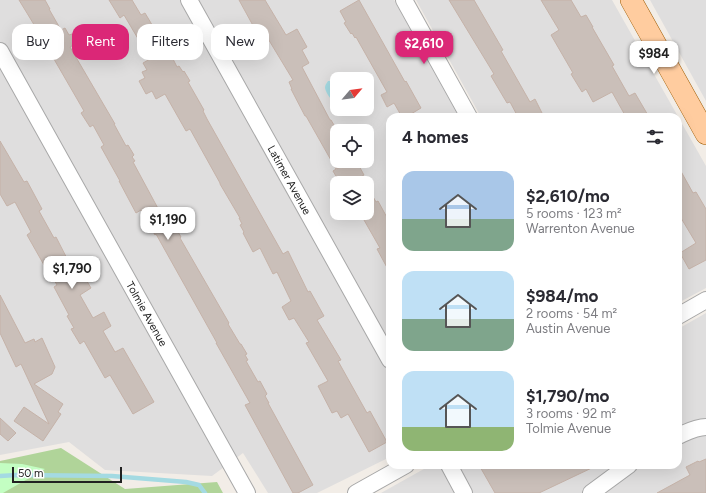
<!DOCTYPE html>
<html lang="en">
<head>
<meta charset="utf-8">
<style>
  body { margin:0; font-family:Figtree,sans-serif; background:#f7f7f7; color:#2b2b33; height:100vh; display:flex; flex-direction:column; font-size:15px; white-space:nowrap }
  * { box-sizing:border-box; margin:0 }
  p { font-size:13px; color:#7c7c81 }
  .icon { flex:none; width:22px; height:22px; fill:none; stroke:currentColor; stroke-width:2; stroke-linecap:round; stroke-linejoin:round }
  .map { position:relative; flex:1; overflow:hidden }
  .details { position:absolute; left:386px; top:113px; width:296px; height:356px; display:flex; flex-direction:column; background:#fff; border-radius:12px; box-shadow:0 4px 16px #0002 }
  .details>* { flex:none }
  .top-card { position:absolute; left:12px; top:24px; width:314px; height:36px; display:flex; gap:8px }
  .needle { width:26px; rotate:61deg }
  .fabs { position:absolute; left:330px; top:72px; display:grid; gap:8px }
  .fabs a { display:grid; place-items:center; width:44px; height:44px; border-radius:8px; background:#fff; box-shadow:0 4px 16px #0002; font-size:20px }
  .scale { position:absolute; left:12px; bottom:10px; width:110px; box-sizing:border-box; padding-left:4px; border:2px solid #212121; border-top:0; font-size:11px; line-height:14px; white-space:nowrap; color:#212121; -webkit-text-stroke:3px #fff; paint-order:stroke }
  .price { position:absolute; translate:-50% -34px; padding:0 9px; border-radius:8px; background:#fff; color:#222; font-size:13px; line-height:26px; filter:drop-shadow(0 1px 2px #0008) }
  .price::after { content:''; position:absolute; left:50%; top:24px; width:12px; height:9px; margin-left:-6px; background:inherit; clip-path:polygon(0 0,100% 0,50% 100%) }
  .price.current { background:#db2777; color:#fff }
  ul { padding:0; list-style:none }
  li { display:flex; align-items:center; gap:12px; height:100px; padding:0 16px }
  li span { display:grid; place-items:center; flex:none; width:112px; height:80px; border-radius:12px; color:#555 }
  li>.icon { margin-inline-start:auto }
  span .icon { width:48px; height:48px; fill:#fffc; stroke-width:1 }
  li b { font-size:17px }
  h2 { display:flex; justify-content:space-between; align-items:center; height:48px; padding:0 16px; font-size:17px }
  .chip { padding:0 14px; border-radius:12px; background:#fff; box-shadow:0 4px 16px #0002; font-size:14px; line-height:36px }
  .chip.current { background:#db2777; color:#fff }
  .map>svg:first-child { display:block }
  .residential { fill:#dfdede; fill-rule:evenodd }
  .forest { fill:#b0d499 }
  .park { fill:#c3fec2 }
  .water { fill:#a4dae2 }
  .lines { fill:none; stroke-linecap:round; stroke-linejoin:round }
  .stream { stroke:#a4dae2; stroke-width:4.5 }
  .building { fill:#cabfb9; stroke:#c5b2a8 }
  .minor-casing { stroke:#a8a8a8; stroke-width:18 }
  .major-casing { stroke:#9e5b00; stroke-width:22 }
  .minor { stroke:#fff; stroke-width:16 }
  .major { stroke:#ffcc9f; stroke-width:21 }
  .labels { text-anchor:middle; stroke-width:3; stroke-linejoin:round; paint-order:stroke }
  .street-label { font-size:11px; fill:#212121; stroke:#fff }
</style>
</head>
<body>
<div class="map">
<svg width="706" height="493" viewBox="0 0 706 493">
  <rect width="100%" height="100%" fill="#f2ede7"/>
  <path class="residential" d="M0,0H394L460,117H390V457L317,493H268L243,453L212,476L105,470L69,442L0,455ZM337,79H367V109H337ZM337,131H367V161H337ZM337,183H367V213H337Z
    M416,0H612L706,166V288L678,303V117H481Z
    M650,0H706V101Z
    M706,313V493H381L431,465H678V329Z"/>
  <path class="forest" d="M61,448L125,489L217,482L223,493H0V461Z"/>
  <path class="park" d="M0,463L22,464L45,469L3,493H0Z"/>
  <path class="water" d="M328,81C340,80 337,95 337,103H335C331,100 326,93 325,88C325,85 326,84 328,81Z"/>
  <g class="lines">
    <path class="stream" d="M0,476L17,475L112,476L186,482L199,485L205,493"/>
  </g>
  <path class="building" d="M19,0H45L50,9H49L61,30L65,28L69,35L72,34L77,43L70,47L115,124H114L126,146L128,145L134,155L132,157L135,161L133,162L161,214L166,211L181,237L180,238L229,323L228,324L240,344H241L247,354L245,355L248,360L246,361L258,382L260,381L267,394L265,396L269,403H268L313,485L298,493H293L245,405L250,403L216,343H217L156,234L155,235L141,210L136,213L119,181H120L101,147L104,145L93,125L90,127L81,113L84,111L47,47L43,45L44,41Z
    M109,0H132L141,15L145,13L167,50L168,49L177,67L179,66L183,72L184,71L190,81L188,82L204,110L203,111L207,119L283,254L288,251L308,292L310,291L324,316L317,320L341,360L338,361L367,413L370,411L387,442L369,452L348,414L341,418L337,411L332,413L318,386L328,381L306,343L309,342L294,318L289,320L282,307L291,301L277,272L273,274L260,248L253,252L243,233L244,232L240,225L242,224L239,218H240L220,184V183L190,129L186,131L165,94L156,99L152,91L146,94L139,81L145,78L142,72L147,70L143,63L150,59L124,15L120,18Z
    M239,0H265L286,35L297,29L307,47L302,50L309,63L302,67L330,120H331L337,130V169L351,161H353L356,165L358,164L364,175L362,176L365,183H340L333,171L336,169L306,116H305L291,89H292L289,82L293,80L267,37L265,38L260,29L256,31Z
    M359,0L405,82L406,81L421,108L406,117H402L394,103L387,107L381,95L387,92L356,37L355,38L352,33L351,34L344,23L346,22L340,11Z
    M449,0H474L503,50L501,51L530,102L535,99L544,117H518L510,102L507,103L491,76L494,74Z
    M541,0H571L581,17L586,15L593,27H592L614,65L612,66L629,96L635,93L649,117H626L612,92L593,102L586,89L582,92L571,74L573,73L551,35L559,30Z
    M0,141L24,182L27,181L42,209L39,211L54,238L56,237L76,276L82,273L91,288L80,295L93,318L104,312L111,326L103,331L115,352L123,348L154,402L133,414L110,375L105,378L84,341L80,344L71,329L74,328L67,316L69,315L54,287L57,285L45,264L44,265L27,235L31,232L15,202L7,206L0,194Z
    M678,166L693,193L696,192L706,209V260L689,269L680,253L696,243L678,213Z
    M367,186L376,202L378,201L390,223V273L377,249L380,248L360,213H367Z
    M0,295L25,343L34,339L35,342L42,338L55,367L52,374L34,384L63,404L58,412L61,414L43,441L14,421L24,407L49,424L21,364L16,367L0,333Z
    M0,418L16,433L8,441L0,434Z
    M706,459V493H657L690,475L686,467L698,461L699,462Z
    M479,465H598L539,493H495Z"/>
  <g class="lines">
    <g class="minor-casing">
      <g id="minor">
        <path id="s1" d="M189,0L390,360"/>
        <path d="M404,0L469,117"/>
        <path id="s2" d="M0,51L247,493"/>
        <path d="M678,316L706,300"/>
        <path d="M678,436C687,432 696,427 706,427"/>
        <path d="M449,465L464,493"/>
        <path d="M356,493L406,465"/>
        <path d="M591,493L629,465"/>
      </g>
    </g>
    <g class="major-casing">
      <path id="major" d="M631,0L706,134"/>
    </g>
    <use href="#minor" class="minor"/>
    <use href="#major" class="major"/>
  </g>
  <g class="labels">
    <g class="street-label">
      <text dy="4" stroke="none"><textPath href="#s1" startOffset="206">Latimer Avenue</textPath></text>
      <text dy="4" stroke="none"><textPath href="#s2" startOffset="301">Tolmie Avenue</textPath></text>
    </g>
  </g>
</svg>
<div class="fabs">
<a><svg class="needle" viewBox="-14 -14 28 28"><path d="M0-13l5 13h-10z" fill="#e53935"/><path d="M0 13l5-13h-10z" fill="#7c7c81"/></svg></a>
<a><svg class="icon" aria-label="locate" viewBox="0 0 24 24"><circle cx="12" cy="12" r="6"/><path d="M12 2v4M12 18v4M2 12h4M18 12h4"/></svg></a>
<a><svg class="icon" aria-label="layers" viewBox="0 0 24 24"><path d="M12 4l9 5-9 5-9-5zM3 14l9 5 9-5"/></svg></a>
</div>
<div class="scale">50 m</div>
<b class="price current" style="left:424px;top:65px">$2,610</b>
<b class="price" style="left:654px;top:75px">$984</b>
<b class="price" style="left:168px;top:241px">$1,190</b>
<b class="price" style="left:72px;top:290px">$1,790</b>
<div class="top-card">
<a class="chip">Buy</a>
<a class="chip current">Rent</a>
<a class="chip">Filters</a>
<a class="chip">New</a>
</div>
<section class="details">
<h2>4 homes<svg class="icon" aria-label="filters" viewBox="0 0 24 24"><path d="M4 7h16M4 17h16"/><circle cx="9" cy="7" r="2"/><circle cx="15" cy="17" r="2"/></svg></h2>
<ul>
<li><span style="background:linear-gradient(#a9c7e8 60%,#7fa58c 0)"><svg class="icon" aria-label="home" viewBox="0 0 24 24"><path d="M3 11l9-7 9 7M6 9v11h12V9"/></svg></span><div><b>$2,610/mo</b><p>5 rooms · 123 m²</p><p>Warrenton Avenue</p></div></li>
<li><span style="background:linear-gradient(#bfe0f5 60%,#7fa58c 0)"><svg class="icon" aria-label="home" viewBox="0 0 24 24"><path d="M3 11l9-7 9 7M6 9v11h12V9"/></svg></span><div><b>$984/mo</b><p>2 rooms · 54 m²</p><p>Austin Avenue</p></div></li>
<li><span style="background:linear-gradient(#bfe0f5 70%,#8fb573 0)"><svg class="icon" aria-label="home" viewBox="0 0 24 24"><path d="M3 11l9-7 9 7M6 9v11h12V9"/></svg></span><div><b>$1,790/mo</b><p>3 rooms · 92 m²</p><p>Tolmie Avenue</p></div></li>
</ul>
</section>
</div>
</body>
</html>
